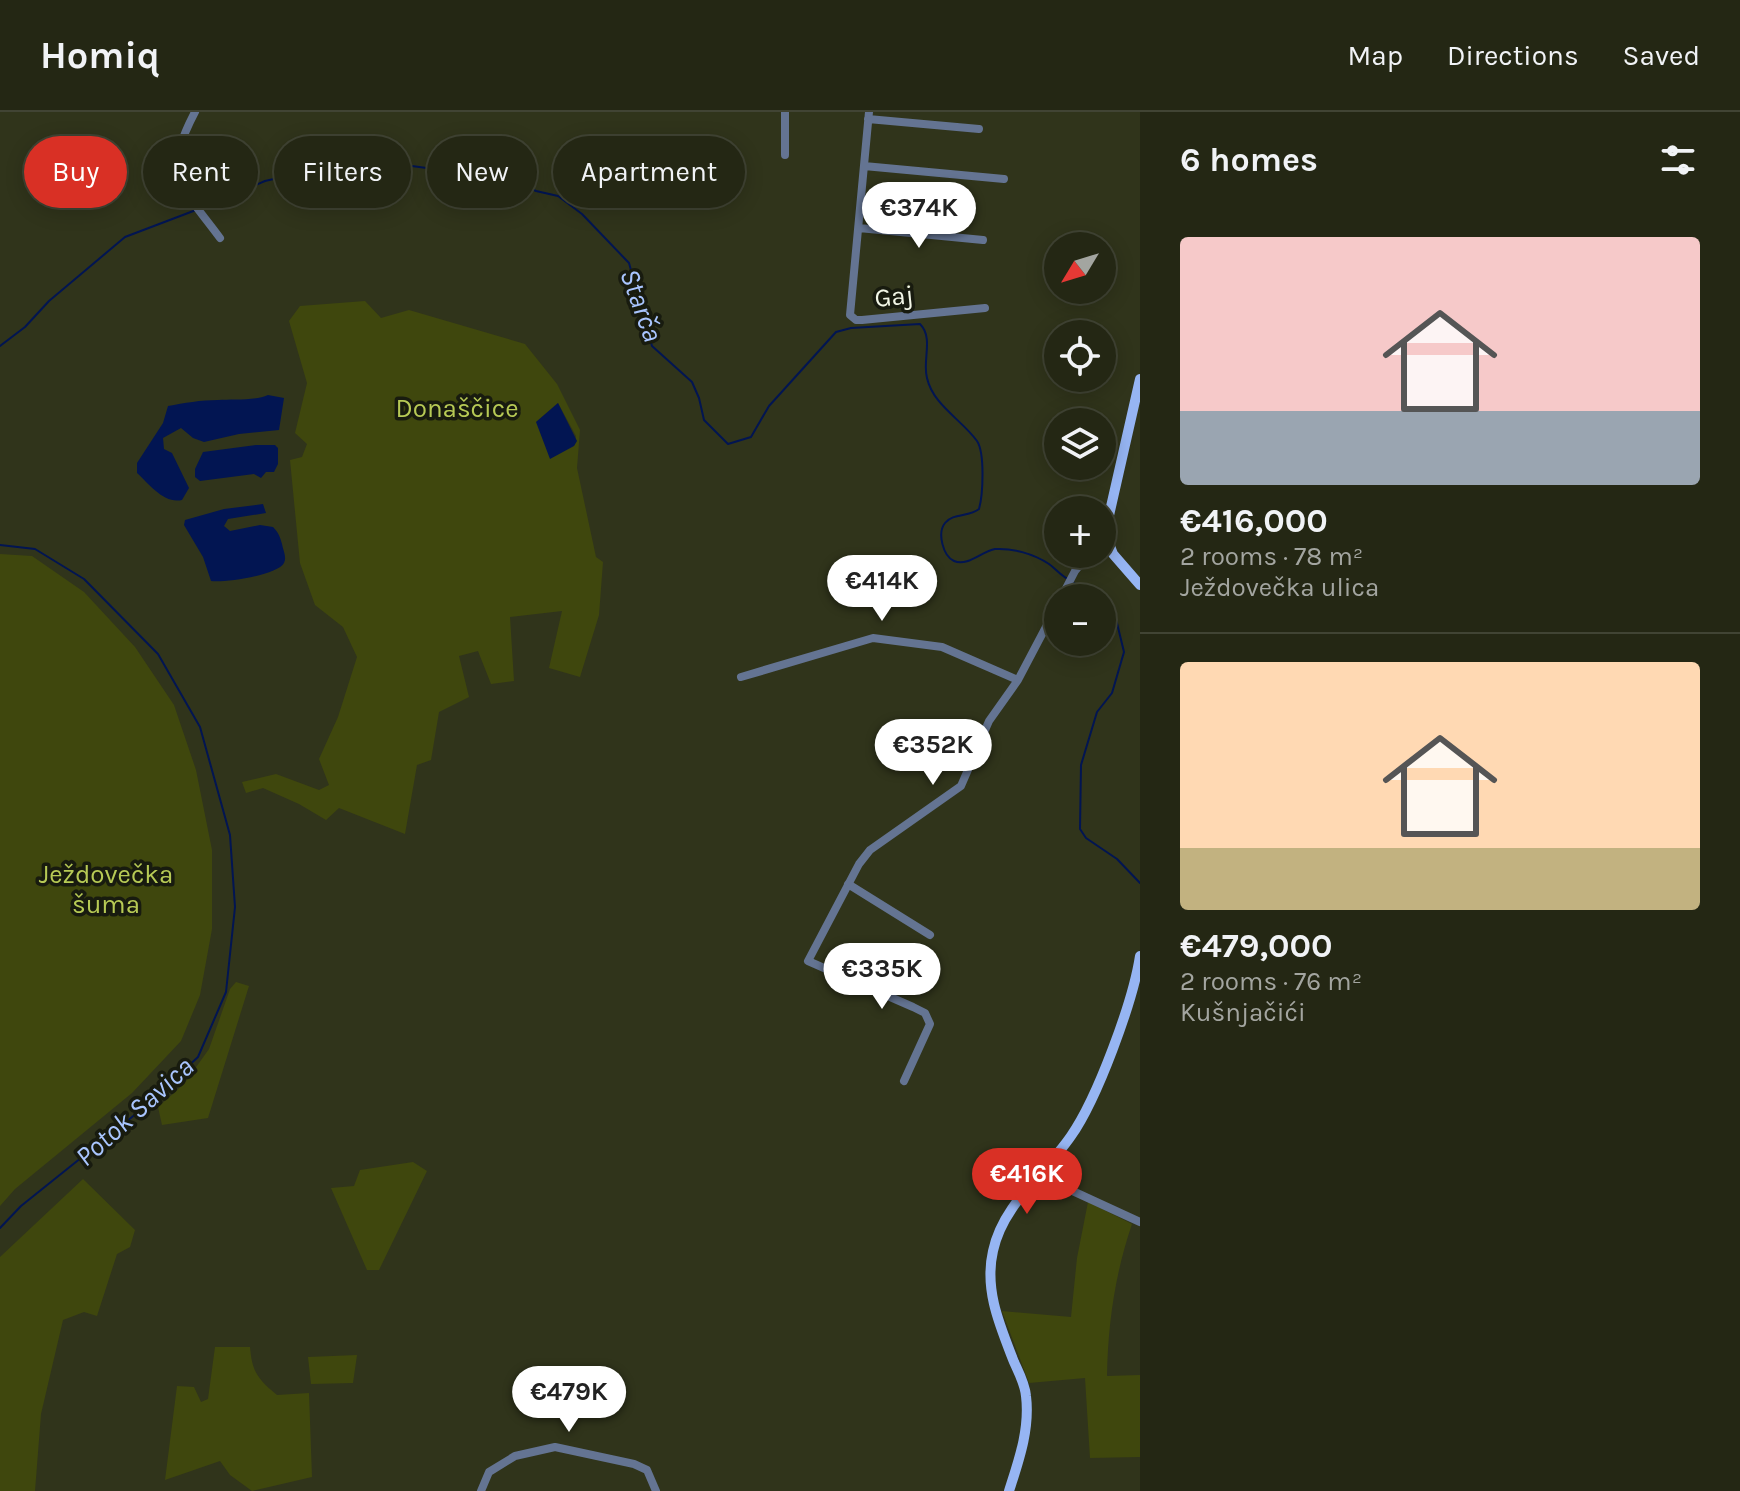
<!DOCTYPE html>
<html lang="en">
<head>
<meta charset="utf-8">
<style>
  body { margin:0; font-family:Karla,sans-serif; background:#303322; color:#f1f3f6; height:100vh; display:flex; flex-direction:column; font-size:30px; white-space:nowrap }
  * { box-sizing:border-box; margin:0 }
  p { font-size:26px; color:#a3a5a0 }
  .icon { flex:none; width:44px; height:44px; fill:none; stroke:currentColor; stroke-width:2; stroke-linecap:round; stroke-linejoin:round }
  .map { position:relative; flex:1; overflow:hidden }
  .panel { display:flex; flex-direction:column; background:#242714; width:600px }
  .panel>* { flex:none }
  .hud { position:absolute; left:24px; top:24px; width:760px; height:72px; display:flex; gap:16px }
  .needle { width:52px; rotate:232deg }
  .controls { position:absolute; left:1044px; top:120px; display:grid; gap:16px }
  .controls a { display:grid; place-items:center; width:72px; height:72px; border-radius:50%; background:#242714; box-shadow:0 4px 20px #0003,0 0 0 2px #414434; font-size:40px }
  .price { position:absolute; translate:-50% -68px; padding:0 18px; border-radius:28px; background:#fff; color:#222; font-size:26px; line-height:52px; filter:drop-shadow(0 2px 4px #0008) }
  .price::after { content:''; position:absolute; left:50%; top:48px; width:24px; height:18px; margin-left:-12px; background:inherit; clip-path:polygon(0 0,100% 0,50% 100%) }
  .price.on { background:#d93025; color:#fff }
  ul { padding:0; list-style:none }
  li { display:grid; align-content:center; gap:16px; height:424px; padding:0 40px }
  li+li { border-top:2px solid #414434 }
  li span { display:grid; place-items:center; height:248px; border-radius:8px; color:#555 }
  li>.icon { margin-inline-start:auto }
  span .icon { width:144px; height:144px; fill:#fffc; stroke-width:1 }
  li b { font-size:34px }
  h2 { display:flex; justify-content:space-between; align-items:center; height:96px; padding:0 40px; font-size:34px }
  .tag { padding:0 28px; border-radius:36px; background:#242714; box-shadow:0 4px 20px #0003,0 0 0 2px #414434; font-size:28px; line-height:72px }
  .tag.on { background:#d93025; color:#fff }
  header { display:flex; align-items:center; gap:48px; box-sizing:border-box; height:112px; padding:0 40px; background:#242714; border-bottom:2px solid #414434 }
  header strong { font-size:38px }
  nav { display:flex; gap:44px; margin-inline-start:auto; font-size:28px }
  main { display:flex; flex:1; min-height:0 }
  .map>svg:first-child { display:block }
  .green { fill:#3f470d; fill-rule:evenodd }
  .water { fill:#021552 }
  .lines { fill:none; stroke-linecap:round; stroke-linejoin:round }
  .stream { stroke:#021552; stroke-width:2 }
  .minor { stroke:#647492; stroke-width:8 }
  .major { stroke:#96b5f3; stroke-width:10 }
  .labels { text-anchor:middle; stroke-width:7; stroke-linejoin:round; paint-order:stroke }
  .street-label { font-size:26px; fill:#f3f7e7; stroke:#181b0f }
  .park-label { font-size:26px; fill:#b7ca55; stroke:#181b0f }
  .water-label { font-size:28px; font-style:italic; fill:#a9c5fe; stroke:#181b0f }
</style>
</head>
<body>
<header>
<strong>Homiq</strong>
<nav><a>Map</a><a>Directions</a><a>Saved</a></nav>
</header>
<main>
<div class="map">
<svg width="1140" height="1379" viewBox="0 0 1140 1379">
  <rect width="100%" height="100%" fill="#30341b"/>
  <path class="green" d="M365,189L381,206L409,198L525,232L557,272L580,318L577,356L596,445L603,450L599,503L580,565L549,556L562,499L510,505L514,569L491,572L478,539L459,544L469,585L439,600L431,648L417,653L405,722L339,696L326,708L299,692L263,676L246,681L242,670L276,662L319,678L329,673L319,647L338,605L357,545L343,515L315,493L300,451L290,348L302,345L307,332L295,321L307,271L289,209L300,194ZM558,291L576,324L574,334L536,310Z
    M0,442L32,444L84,480L135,535L174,593L196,658L212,738V817L200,883L181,929L132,981L15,1077L0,1094Z
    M236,870L249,874L208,1006L162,1013L158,995L184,972L209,937L230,877Z
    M413,1050L427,1059L379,1158H367L331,1076L354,1074L360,1058Z
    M83,1067L135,1118L130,1135L117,1142L97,1204L84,1200L63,1208L41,1302L35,1379H0V1145Z
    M1088,1090L1132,1112C1115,1162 1108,1211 1107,1264L1140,1263V1345L1090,1346L1085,1266L1029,1271L1002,1199L1071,1205L1077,1146Z
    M215,1235H250C252,1260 258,1267 277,1283L309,1281L312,1365L252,1379L230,1363L220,1349L165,1368L177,1274L194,1275L201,1290L208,1287Z
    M357,1243L353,1271L311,1272L308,1245Z"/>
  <path class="water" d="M268,283L284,286L279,318L239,322L204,330L193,326L181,316L163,326L164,337L172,341L189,376L182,388C164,392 150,373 137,361V351L163,311L168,294C184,291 201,288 218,288C232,287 255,289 268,283Z
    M558,291L577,329L574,334L550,347L536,310Z
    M256,333H275L278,336V352L274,360H266L261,366L254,362L200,369L195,365V357L203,340Z
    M263,392L266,401L228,407L224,414L230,419L260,413L273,415C279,421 280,425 282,432C283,438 287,445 284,451C278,463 224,471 211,469L203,445L184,413L185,408L224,397Z"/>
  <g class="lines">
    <path class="stream" d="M202,96L265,69L361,47L513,68L536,79L558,84L582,102L629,151L652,234L692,270L699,286L704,308L728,332L751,325L769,294L836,220L851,216L920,212C934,226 922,249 927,266C933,293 962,308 977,329C985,341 983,383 979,397C969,405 953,401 945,411C937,421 943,444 954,449C968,455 982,439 995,437C1013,436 1034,442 1049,452C1056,457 1060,463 1068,467
      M0,234L25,215L49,189L125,125L196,98
      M0,433L35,437L84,467L158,542L200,615L230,723L235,795L226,880L198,945L142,997L21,1094L0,1116
      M1074,471L1095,486
      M1102,491L1112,499L1116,507L1124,540L1112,581L1097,600L1081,653L1080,717L1086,726L1117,747L1140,771"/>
    <path class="minor" d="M195,0C161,65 181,73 220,126
      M869,0L850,203L856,208H862L985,196
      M868,7L979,17
      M785,43V0
      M864,54L1004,67
      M859,116L983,128
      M1061,486L1075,459L1089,442
      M741,565L873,526L942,535L1018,568
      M848,772L930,823
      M904,969L930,912L925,901L913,895L808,849L859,752L870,738L961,674L989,609L1018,568L1058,492
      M1040,1064L1140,1110
      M481,1379L489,1360L515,1344L555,1335L634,1352L647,1358L656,1379"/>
    <path class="major" d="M1140,267L1105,421L1113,442L1140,473
      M1009,1379C1019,1348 1030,1317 1026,1284C1025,1272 1019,1261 1014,1250C1000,1214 984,1178 993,1139C1003,1092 1045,1062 1071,1024C1097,987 1133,890 1140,844"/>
  </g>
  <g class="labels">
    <g class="street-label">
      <text transform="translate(894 184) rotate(-6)" y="9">Gaj</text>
    </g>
    <g class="park-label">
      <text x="457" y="305">Donaščice</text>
      <text x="106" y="771">Ježdovečka<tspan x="106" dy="30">šuma</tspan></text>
    </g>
    <g class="water-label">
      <text transform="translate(642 193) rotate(70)" y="10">Starča</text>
      <text transform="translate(134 999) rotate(-42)" y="10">Potok Savica</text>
    </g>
  </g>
</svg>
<div class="controls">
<a><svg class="needle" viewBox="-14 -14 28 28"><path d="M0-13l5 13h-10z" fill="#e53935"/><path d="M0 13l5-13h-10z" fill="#a3a5a0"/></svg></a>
<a><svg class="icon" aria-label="locate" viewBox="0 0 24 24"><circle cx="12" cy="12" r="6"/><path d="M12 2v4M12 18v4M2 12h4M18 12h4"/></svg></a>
<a><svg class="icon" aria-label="layers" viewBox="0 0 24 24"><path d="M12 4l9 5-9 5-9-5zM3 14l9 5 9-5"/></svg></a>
<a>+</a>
<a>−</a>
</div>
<b class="price" style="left:919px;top:138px">€374K</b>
<b class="price" style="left:882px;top:511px">€414K</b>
<b class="price" style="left:933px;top:675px">€352K</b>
<b class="price" style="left:882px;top:899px">€335K</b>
<b class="price on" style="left:1027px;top:1104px">€416K</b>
<b class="price" style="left:569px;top:1322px">€479K</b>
<div class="hud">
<a class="tag on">Buy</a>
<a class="tag">Rent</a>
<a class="tag">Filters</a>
<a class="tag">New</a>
<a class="tag">Apartment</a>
</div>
</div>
<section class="panel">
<h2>6 homes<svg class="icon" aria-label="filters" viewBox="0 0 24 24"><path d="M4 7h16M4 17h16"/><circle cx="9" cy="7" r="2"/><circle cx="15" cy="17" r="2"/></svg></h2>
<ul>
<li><span style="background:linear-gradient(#f6c9c9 70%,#9aa5b1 0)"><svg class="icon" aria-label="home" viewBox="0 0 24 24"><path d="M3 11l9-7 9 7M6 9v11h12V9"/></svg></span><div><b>€416,000</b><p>2 rooms · 78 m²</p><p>Ježdovečka ulica</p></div></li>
<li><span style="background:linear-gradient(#ffd9b3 75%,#c2b280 0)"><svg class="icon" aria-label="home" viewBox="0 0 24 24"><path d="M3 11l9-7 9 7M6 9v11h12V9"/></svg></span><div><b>€479,000</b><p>2 rooms · 76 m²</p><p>Kušnjačići</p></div></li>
</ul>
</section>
</main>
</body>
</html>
